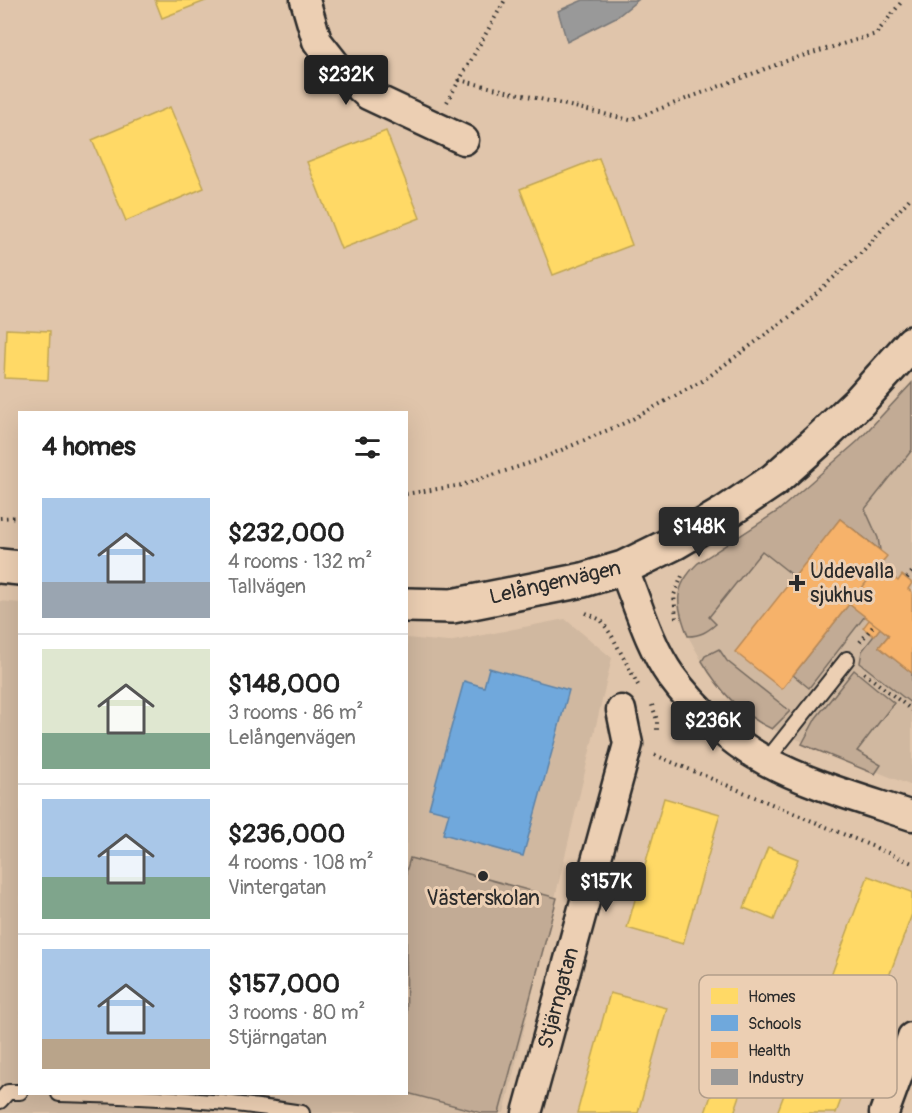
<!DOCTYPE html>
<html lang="en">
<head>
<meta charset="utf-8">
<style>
  body { margin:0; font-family:Pangolin,sans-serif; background:#f6f6f6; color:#222; height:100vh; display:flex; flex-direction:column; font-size:22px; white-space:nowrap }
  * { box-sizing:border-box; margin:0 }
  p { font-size:20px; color:#767676 }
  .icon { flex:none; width:33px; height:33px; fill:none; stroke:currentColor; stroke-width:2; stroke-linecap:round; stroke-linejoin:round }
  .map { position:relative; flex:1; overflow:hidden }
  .side { position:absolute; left:18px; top:411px; width:390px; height:684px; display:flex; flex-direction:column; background:#fff; border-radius:0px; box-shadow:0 6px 24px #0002 }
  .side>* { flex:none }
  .price { position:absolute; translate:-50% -51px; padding:0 14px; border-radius:6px; background:#2b2b2b; color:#fff; font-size:20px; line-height:39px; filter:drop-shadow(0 2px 3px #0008) }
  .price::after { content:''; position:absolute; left:50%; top:36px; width:18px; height:14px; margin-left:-9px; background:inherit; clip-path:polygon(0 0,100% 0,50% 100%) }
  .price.on { background:#222; color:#fff }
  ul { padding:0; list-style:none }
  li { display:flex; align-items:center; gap:18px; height:150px; padding:0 24px }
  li+li { border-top:2px solid #e0e0e0 }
  li span { display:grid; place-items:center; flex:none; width:168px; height:120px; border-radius:0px; color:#555 }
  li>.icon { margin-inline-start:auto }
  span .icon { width:72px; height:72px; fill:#fffc; stroke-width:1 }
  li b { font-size:26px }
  h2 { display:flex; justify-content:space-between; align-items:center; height:72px; padding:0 24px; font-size:26px }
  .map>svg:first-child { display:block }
  .built { fill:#d0b8a0 }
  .green { fill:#c2ab95; stroke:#766b60; stroke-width:1.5 }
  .homes { fill:#ffd966; stroke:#bfa554; stroke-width:1.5 }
  .schools { fill:#6fa8dc; stroke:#5b82a7; stroke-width:1.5 }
  .health { fill:#f6b26b; stroke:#b98a58; stroke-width:1.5 }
  .industry { fill:#999; stroke:#787878; stroke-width:1.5 }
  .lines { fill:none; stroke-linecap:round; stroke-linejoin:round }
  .service-casing { stroke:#2b2b2b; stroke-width:18 }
  .minor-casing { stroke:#2b2b2b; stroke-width:33 }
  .tertiary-casing { stroke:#2b2b2b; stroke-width:38 }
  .path { stroke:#2b2b2b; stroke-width:4; stroke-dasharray:1.5 4.5; stroke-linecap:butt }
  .service { stroke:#eccfb3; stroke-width:14 }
  .minor { stroke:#eccfb3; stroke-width:28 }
  .tertiary { stroke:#eccfb3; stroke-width:33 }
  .poi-dot { fill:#2b2b2b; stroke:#eccfb3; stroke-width:2 }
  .labels { text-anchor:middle; stroke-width:6; stroke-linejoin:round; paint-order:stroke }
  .poi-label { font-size:21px; fill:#2b2b2b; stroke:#eccfb3; text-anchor:start }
  .street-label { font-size:21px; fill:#2b2b2b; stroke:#eccfb3 }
  .key { fill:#eccfb3; stroke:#b29e8a; stroke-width:1.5 }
  .key-label { font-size:16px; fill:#2b2b2b }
</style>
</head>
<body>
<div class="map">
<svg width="912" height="1113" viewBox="0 0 912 1113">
  <rect width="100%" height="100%" fill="#e0c5ab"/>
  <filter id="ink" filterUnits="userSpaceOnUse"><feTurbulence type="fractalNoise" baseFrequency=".0167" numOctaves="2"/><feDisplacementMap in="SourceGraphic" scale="12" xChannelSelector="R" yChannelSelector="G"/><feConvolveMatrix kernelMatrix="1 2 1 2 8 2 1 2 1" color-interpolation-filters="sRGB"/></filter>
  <g filter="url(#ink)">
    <path class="built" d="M912,383V786L772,729L737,707L709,674L688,636L678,609V598L684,578L698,563L778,511L819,478L858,441Z
      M0,601L20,603V1094H406L407,638L448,642L565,619L612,658L504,1113H0Z"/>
    <path class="green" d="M912,383V450L865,509L878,538L880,550L840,519L795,577L762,551L709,617L716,624C707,632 700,636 688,636C676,605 672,588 698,563L778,511L858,441Z
      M849,604L865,616L809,688L793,675Z
      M880,628L889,635L879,647L912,673V704L860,663L862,651Z
      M719,649L727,661L790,711L772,729C740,714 720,691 702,661L705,656Z
      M854,670L894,703L857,751L881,765L875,774L802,744L816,718Z
      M410,858L557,898L499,1113H482L407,1093L406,872Z"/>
    <path class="homes" d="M155,0H208L162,18Z
      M170,107L204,188L126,221L92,140Z
      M386,131L420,218L341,249L307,162Z
      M599,158L632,245L553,275L520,189Z
      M6,329L50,331L48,380L4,378Z
      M664,798L720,814L683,944L627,928Z
      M768,847L798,859L774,920L744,908Z
      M868,876L912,892V914L872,1022L821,1003Z
      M610,993L667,1008L638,1113H577Z
      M803,1045L854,1065L836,1113H777Z
      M727,1049L753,1058L734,1113H705Z"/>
    <path class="schools" d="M489,668L569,690L523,856L443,834L449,813L429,808L464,681L484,687Z"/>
    <path class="health" d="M840,519L887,556L782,689L735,652Z
      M879,566L898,581L902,575L912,583L908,589L912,592V673L879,647L889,635L849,604Z
      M869,620L880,628L874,636L863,628Z"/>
    <path class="industry" d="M583,0H638L618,16L567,42L558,11Z"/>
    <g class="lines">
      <g class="service-casing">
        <path id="service" d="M766,761L847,659
          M59,1094C141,1096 222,1100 302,1113
          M0,1101L8,1092H20"/>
      </g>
      <g class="minor-casing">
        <path id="minor" d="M305,0L317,41L339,69L368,95L464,140
          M623,568C638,604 649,645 671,676C695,709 731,742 766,761C810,785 865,800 912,816
          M527,1113L628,744L621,710
          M884,1113L912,1037"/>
      </g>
      <g class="tertiary-casing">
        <path id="tertiary" d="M0,566L20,568
          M406,605L452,606L583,580L623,568L674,543L725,513L774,480L818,441L859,402L912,343"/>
      </g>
      <path class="path" d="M459,80L630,120L789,60L876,34L903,0
        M447,102L505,0
        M406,494L462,485L536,461L629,421L704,380L792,315L862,252L912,196
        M0,518L20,517
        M907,578L912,572
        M586,613L601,620L612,636L638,685
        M676,618L674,595L682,576
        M860,642L875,624
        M864,673L912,710
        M652,705L657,720V730
        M655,755L912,863"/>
      <use href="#service" class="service"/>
      <use href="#minor" class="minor"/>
      <use href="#tertiary" class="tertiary"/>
    </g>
  </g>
  <g class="poi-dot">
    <path d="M794 574h6v6h6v6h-6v6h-6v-6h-6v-6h6z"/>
    <circle cx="483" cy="876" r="6"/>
  </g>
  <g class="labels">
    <g class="poi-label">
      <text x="810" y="578">Uddevalla<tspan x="810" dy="24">sjukhus</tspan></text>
      <text x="483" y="905" text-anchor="middle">Västerskolan</text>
    </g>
    <g class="street-label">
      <text transform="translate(555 582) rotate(-13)" y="7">Lelångenvägen</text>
      <text transform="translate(558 998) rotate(-75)" y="7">Stjärngatan</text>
    </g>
  </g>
  <rect x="699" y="975" width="198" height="123" rx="9" class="key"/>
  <rect x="711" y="988" width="27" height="16" fill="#ffd966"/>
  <rect x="711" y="1015" width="27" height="16" fill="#6fa8dc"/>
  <rect x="711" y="1042" width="27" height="16" fill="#f6b26b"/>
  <rect x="711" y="1069" width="27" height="16" fill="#999"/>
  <g class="key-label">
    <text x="748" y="1002">Homes</text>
    <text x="748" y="1029">Schools</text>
    <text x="748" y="1056">Health</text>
    <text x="748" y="1083">Industry</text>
  </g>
</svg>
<b class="price on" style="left:346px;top:106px">$232K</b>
<b class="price" style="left:699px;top:558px">$148K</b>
<b class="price" style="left:713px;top:752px">$236K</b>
<b class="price" style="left:606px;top:913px">$157K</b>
<section class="side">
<h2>4 homes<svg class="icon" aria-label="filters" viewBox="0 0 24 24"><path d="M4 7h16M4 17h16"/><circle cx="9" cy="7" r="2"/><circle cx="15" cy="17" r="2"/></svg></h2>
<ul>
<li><span style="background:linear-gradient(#a9c7e8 70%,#9aa5b1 0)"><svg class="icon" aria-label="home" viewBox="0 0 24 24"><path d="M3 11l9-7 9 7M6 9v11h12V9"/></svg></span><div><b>$232,000</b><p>4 rooms · 132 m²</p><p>Tallvägen</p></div></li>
<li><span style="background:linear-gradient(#dfe7d0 70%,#7fa58c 0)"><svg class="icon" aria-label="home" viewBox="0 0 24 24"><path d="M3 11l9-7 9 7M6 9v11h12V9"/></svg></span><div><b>$148,000</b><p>3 rooms · 86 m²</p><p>Lelångenvägen</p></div></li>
<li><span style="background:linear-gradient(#a9c7e8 65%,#7fa58c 0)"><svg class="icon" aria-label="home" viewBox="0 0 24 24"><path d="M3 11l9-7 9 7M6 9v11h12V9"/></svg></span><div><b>$236,000</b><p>4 rooms · 108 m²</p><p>Vintergatan</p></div></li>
<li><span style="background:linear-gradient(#a9c7e8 75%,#b9a48a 0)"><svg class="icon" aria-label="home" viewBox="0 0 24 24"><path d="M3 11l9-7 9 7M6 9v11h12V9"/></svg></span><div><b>$157,000</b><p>3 rooms · 80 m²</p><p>Stjärngatan</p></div></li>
</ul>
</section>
</div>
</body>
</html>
